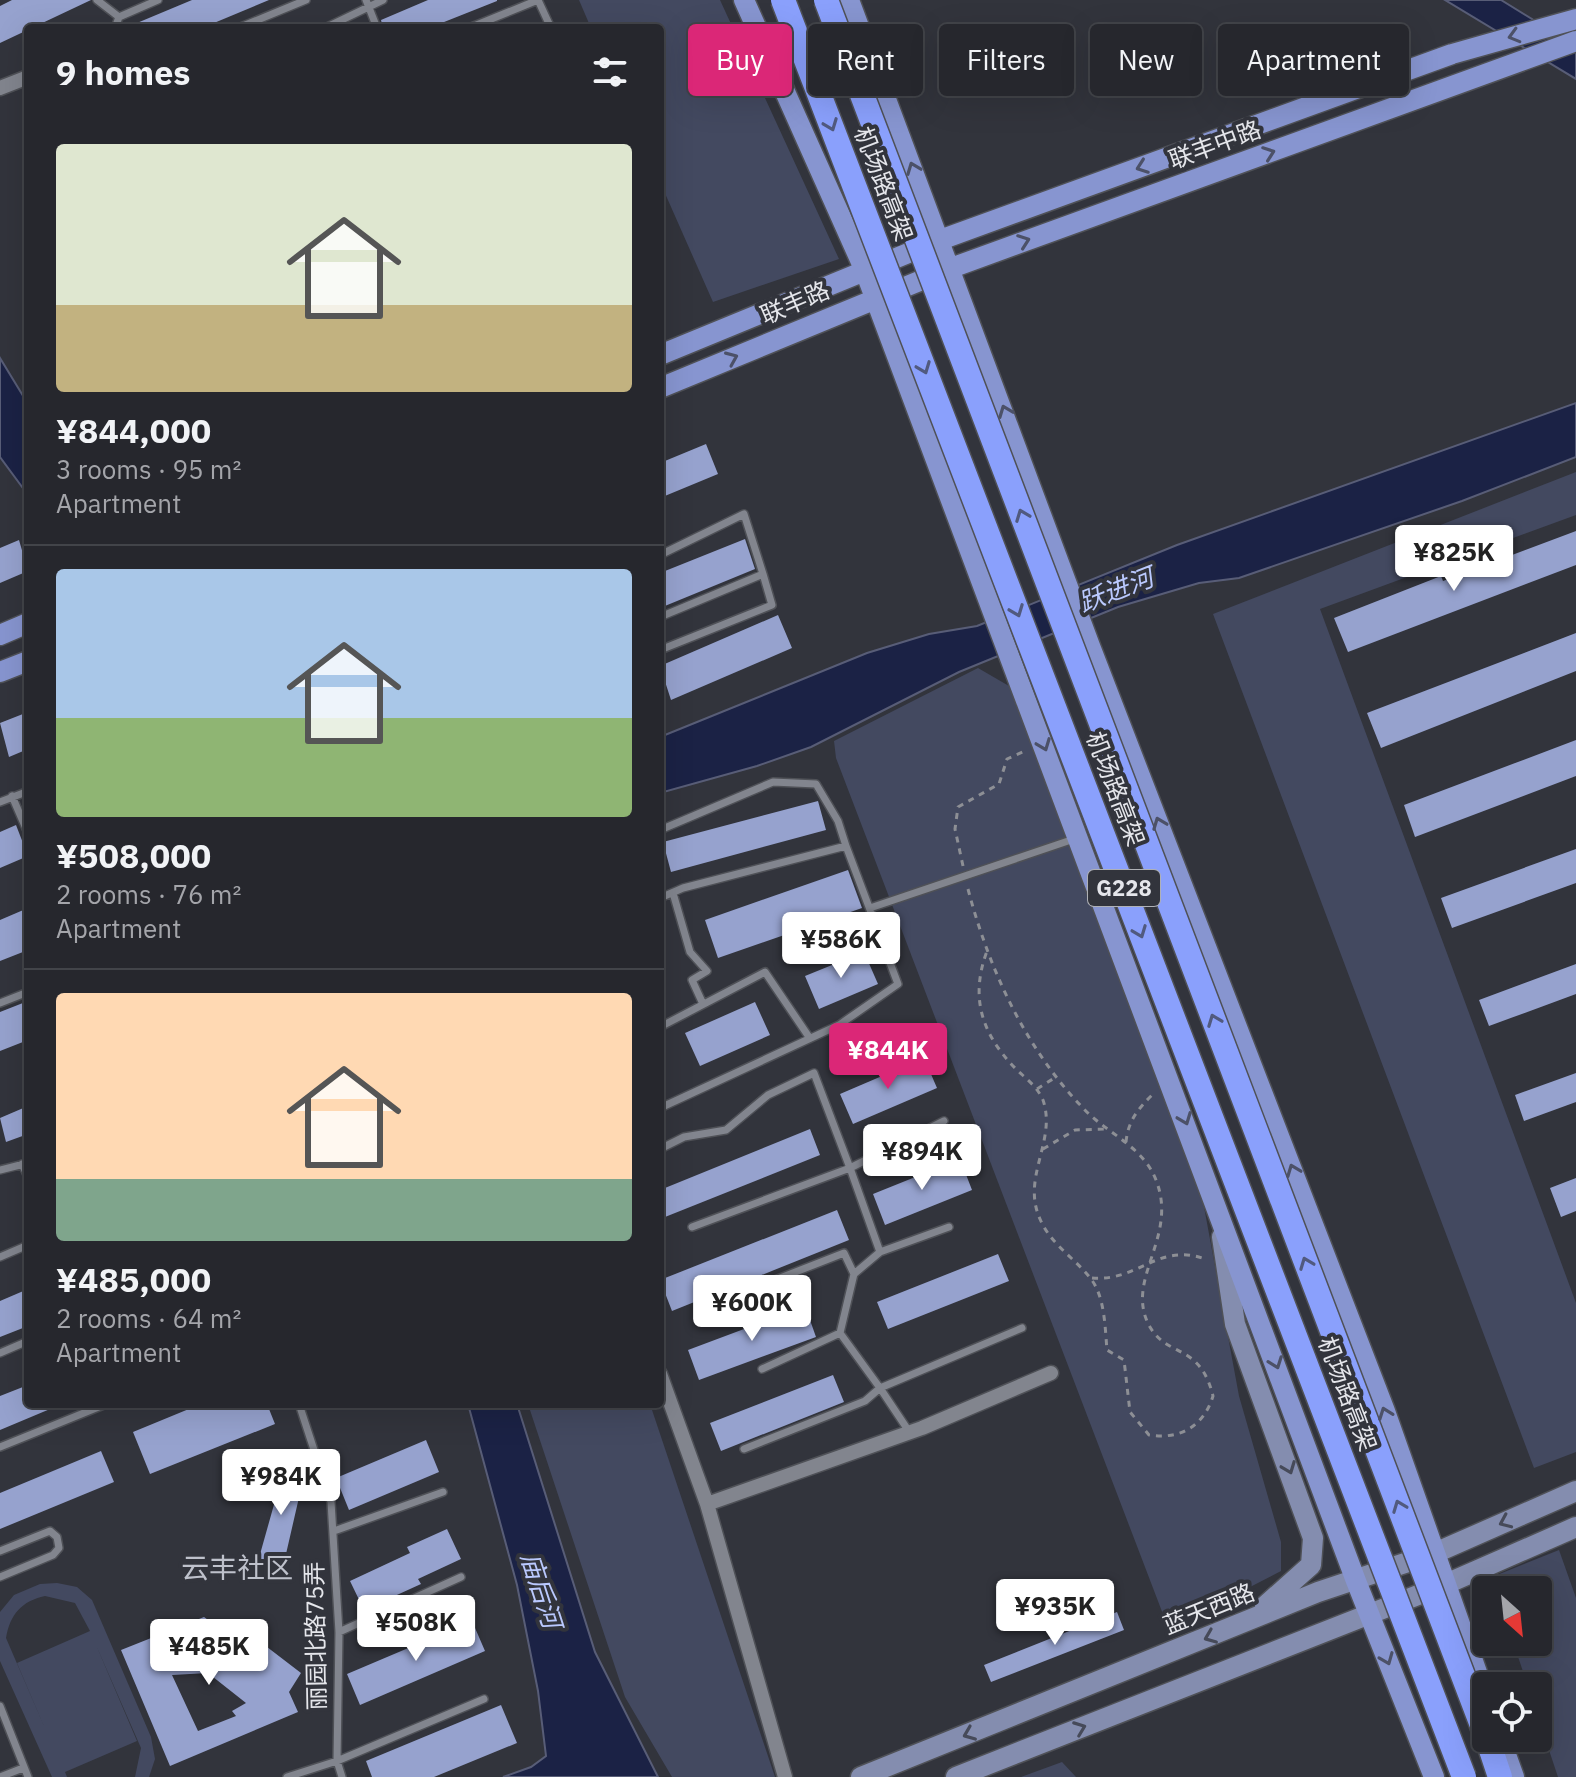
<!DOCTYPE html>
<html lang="en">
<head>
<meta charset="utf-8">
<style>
  body { margin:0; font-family:"IBM Plex Sans","Noto Sans SC",sans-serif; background:#2e2f35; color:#f1f3f6; height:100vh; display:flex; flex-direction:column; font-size:30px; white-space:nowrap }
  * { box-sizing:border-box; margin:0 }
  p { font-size:26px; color:#a4a5aa }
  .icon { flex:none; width:44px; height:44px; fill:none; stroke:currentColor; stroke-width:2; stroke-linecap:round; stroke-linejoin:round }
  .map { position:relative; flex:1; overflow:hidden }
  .panel { position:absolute; left:24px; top:24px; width:640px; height:1384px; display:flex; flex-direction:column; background:#26272d; border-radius:8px; box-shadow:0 8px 32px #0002,0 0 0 2px #424449 }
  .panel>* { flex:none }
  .hud { position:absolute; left:688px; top:24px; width:760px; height:72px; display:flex; gap:16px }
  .needle { width:52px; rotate:153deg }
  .fabs { position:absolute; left:1472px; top:1576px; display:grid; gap:16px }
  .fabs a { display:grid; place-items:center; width:80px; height:80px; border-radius:8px; background:#26272d; box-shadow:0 8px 32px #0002,0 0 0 2px #424449; font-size:40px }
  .price { position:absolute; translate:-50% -68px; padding:0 18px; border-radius:8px; background:#fff; color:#222; font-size:26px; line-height:52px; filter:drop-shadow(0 2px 4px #0008) }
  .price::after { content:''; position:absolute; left:50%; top:48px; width:24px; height:18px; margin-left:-12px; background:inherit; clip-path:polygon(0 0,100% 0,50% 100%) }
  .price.active { background:#db2777; color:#fff }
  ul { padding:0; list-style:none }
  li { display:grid; align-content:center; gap:16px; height:424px; padding:0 32px }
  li+li { border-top:2px solid #424449 }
  li span { display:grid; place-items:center; height:248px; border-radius:8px; color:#555 }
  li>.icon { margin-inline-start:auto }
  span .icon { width:144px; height:144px; fill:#fffc; stroke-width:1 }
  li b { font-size:34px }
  h2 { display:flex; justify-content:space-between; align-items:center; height:96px; padding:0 32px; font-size:34px }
  .tag { padding:0 28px; border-radius:8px; background:#26272d; box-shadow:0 8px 32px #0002,0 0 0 2px #424449; font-size:28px; line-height:72px }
  .tag.active { background:#db2777; color:#fff }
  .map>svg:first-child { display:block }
  .green { fill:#434960; fill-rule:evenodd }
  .water { fill:#1b2245; stroke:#585d77; stroke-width:2 }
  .building { fill:#96a2ce; fill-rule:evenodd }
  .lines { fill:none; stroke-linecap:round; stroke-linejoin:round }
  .lane-casing { stroke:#4f5157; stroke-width:10 }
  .street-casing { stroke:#4f5157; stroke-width:17 }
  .secondary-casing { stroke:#4f5157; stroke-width:23 }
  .primary-casing { stroke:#4f5157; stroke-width:23 }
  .highway-casing { stroke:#4f5157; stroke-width:27 }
  .path { stroke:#8d8f95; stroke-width:3; stroke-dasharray:6 6; stroke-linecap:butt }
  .lane { stroke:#82858e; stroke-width:7 }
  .street { stroke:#82858e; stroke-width:14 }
  .secondary { stroke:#848daf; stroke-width:20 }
  .primary { stroke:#8795d0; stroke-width:20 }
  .highway { stroke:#8aa0fc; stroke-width:24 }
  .highway-bridge-casing { stroke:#4f5157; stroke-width:27; stroke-linecap:butt }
  .highway-bridge { stroke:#8aa0fc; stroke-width:24 }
  .oneway { stroke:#4c5168 }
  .oneway2 { stroke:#515a7f }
  .oneway3 { stroke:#464a59 }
  .labels { text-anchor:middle; stroke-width:8; stroke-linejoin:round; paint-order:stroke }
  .shield { fill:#32343c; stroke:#afb1b6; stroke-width:2 }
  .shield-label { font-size:22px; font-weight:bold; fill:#e5e6eb }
  .street-label { font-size:24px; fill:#e5e6eb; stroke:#32343c }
  .water-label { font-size:26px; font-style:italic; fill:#bac9fe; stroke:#32343c }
  .quarter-label { font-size:28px; fill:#bec1cb; stroke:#32343c }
</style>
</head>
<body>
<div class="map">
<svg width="1576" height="1777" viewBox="0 0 1576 1777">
  <rect width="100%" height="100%" fill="#32343c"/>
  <path class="green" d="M579,0H720L839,259L713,302L660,182V28H591Z
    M1576,472V515L1320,609L1576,1303V1452L1534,1468L1213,614Z
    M978,668L1009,686L1076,852L1202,1196L1239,1396L1281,1542V1571L1178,1624L1166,1622L836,758L834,741Z
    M528,1404H650L775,1777H672L625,1697Z
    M1559,1550L1576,1598V1777H1558L1538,1717V1686H1528L1513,1642H1538V1590H1496L1492,1577Z
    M57,1583L77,1587L92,1600L151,1737L155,1759L149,1777H135L141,1748L96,1645L137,1741L65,1772L67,1777H52L0,1661V1612L14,1595L40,1584ZM45,1596L75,1603L90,1631L17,1663L46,1731L6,1638C10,1614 22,1601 45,1596Z
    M1062,1762L1076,1777H1021Z"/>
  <path class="water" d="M1445,0H1501L1576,46V79Z
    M0,358L28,404V495L0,457Z
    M1576,403V457L1462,501L1239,578L1199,583L1118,607L959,672L811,747L757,766L660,793V737L867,653L929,634L977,626L1177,545Z
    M468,1404H517L595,1652L658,1777H503L531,1767L546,1756L538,1691L517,1585Z"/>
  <path class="building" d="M12,0H91L0,43V6Z
    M192,0H269L202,28H125Z
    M428,0H497V1L429,28H383L381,20Z
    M706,444L718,474L660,498V463Z
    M1576,531V565L1348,652L1334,618L1441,576L1443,581Z
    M745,539L755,569L660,608V573Z
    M19,540L28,571L0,583V548Z
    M778,615L792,648L671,700L660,666Z
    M1576,633V671L1381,748L1367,713Z
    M28,712V749L9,757L0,723Z
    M1576,740V776L1415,837L1404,805Z
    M818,801L826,830L671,872L663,842Z
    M16,825L28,856L0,868V832Z
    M1576,849V883L1452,928L1441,898Z
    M848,870L862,908L718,958L705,920Z
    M28,908V950L0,961V920Z
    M864,952L878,984L819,1009L805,976Z
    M1576,964V994L1489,1026L1479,1000Z
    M28,1001V1040L0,1051V1012Z
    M755,1002L770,1035L700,1066L685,1033Z
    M924,1058L937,1088L853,1124L840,1094Z
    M1576,1073V1102L1524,1121L1515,1095Z
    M28,1106V1134L6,1142L0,1118Z
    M810,1129L820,1155L660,1219V1190Z
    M960,1159L972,1190L885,1225L873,1194Z
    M1576,1178V1211L1561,1217L1550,1188Z
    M837,1210L849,1240L672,1311L660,1280Z
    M998,1254L1009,1281L888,1329L877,1302Z
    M28,1289V1326L0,1337V1301Z
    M805,1306L816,1337L699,1380L688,1350Z
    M833,1375L844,1402L721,1451L710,1423Z
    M28,1385V1404H62L0,1430V1396Z
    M201,1404H267L275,1424L150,1474L133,1432Z
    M426,1440L439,1472L349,1510L336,1478Z
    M101,1451L114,1482L0,1529V1493Z
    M300,1466L303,1480L286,1554L273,1572L257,1565L275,1501L276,1468Z
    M447,1529L461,1559L418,1579L421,1584L364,1610L350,1581L410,1553L407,1547Z
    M1117,1612L1124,1630L991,1682L984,1665Z
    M204,1617L233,1638L241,1627L301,1673L289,1692L298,1712L170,1766L121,1650ZM208,1673L246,1703L232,1711L236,1716L198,1731L172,1675Z
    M472,1621L485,1651L360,1705L347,1674Z
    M501,1705L517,1743L434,1777H372L366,1761Z"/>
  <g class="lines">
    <g class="lane-casing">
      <path id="lane" d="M97,0L119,17
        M366,0L377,28
        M538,0L551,28
        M115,28L119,17L158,0
        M238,28L306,0
        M325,28L383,0
        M469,28L538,0
        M660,555L744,514L763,574
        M660,617L763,574L772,605L660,650
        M12,796L28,833
        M0,802L26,792
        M660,830L773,782L816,784L838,821L846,846
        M673,893L690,952L707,971L692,980L703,1004
        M660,898L683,888L846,846L898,984L839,1025L660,1108
        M870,908L1077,838
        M0,1003L28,992
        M660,1027L765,972L809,1037
        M660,1149L684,1137L726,1130L768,1095L814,1073L850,1168L944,1121
        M22,1164L28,1177
        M0,1170L28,1163
        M692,1227L850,1168L880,1252
        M0,1257L28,1245
        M775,1280L844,1253L854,1274
        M840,1333L854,1274L880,1252L949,1227
        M0,1353L28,1341
        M299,1404L331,1502L339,1632L337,1761L342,1777
        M910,1433L880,1388L1022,1328
        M0,1447L106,1404
        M744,1449L865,1401L880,1388L840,1333L762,1369
        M334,1531L443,1492
        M0,1551L50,1531L57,1537L59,1548L53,1555L0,1577
        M339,1632L461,1577
        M0,1706L28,1777
        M0,1777L23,1768
        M287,1777L337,1761L484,1699"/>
    </g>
    <g class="street-casing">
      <path id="street" d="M0,88L28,77
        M660,1374L707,1504L785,1777
        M707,1504L922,1428L1051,1373"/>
    </g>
    <g class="secondary-casing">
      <path id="secondary" d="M1222,1237L1235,1324L1313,1538L1311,1565L1265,1606
        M861,1777L1318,1592L1435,1553L1576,1491
        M956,1777L1446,1584L1576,1527"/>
    </g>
    <g class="primary-casing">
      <path id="primary" d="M744,0L865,271L1356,1581L1434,1777
        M849,0L1090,646L1385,1411L1486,1698
        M660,355L940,240L1452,54L1576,19
        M660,388L951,268L1576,41
        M0,635L28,623
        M0,672L28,661
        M1500,1738L1514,1777"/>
    </g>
    <g class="highway-casing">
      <path id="highway" d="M1487,1738L1500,1777"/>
    </g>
    <path class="path" d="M963,866L955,829L958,807L999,784L1007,759L1025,751
      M968,889C989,969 1025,1048 1083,1108C1106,1133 1143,1146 1156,1180C1179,1238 1123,1280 1150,1327C1168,1358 1200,1343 1213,1396C1204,1426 1180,1440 1149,1435L1130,1412L1124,1360L1107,1350C1105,1328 1105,1297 1091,1279C1075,1258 1051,1245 1040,1219C1021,1177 1057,1141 1043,1100C1037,1086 1025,1078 1015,1068C981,1033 970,997 987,951
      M1037,1089L1056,1077
      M1126,1142C1128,1121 1138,1109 1152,1095
      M1043,1149L1075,1130L1105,1129
      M1092,1278C1138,1282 1158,1242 1205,1259"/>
    <use href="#lane" class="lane"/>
    <use href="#street" class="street"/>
    <use href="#secondary" class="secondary"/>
    <use href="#primary" class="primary"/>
    <use href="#highway" class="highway"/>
    <g class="highway-bridge-casing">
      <path id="highway-bridge" d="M783,0L1464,1777
        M826,0L1486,1736"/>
    </g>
    <use href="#highway-bridge" class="highway-bridge"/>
  </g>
  <defs><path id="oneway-chevron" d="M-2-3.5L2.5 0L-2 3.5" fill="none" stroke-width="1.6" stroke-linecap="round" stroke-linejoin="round" transform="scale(2)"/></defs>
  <g class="oneway">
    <use href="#oneway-chevron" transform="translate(1514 36) rotate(164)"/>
    <use href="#oneway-chevron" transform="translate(1269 153) rotate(-20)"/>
    <use href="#oneway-chevron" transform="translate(1142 167) rotate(160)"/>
    <use href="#oneway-chevron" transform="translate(913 168) rotate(-111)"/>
    <use href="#oneway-chevron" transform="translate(1024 241) rotate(-20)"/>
    <use href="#oneway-chevron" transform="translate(732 358) rotate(-23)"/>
    <use href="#oneway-chevron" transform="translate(1005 411) rotate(-111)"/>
    <use href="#oneway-chevron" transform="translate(1044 745) rotate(69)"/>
    <use href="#oneway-chevron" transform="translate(1159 823) rotate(-111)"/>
    <use href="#oneway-chevron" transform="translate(1185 1119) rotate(69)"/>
    <use href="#oneway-chevron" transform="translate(1293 1170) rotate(-111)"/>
    <use href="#oneway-chevron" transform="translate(1276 1363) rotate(70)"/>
    <use href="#oneway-chevron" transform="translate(1385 1413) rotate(-110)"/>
    <use href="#oneway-chevron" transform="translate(1387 1659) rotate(68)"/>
  </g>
  <g class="oneway2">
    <use href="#oneway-chevron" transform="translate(831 125) rotate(69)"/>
    <use href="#oneway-chevron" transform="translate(924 368) rotate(69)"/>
    <use href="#oneway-chevron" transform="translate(1022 515) rotate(-111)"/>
    <use href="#oneway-chevron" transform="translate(1017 611) rotate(69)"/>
    <use href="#oneway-chevron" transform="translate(1140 932) rotate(69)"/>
    <use href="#oneway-chevron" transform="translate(1214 1020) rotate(-111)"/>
    <use href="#oneway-chevron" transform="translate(1306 1263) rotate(-111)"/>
    <use href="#oneway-chevron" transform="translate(1399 1506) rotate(-111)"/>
  </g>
  <g class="oneway3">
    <use href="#oneway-chevron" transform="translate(1289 1468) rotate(69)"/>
    <use href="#oneway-chevron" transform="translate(1505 1522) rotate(156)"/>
    <use href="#oneway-chevron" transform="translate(1210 1637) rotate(158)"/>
    <use href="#oneway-chevron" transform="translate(1080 1728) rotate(-21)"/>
    <use href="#oneway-chevron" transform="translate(969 1734) rotate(158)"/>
  </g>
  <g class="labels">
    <rect class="shield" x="1088" y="870" width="72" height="36" rx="6"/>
    <g class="shield-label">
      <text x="1124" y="896">G228</text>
    </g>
    <g class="street-label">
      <text transform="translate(1215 145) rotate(-20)" y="8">联丰中路</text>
      <text transform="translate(883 184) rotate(69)" y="8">机场路高架</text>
      <text transform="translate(795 303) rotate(-23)" y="8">联丰路</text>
      <text transform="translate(1115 789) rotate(69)" y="8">机场路高架</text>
      <text transform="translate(1347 1394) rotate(69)" y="8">机场路高架</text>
      <text transform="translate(1209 1609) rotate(-22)" y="8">蓝天西路</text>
      <text transform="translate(316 1636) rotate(-91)" y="8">丽园北路75弄</text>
    </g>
    <g class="water-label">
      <text transform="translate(1116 590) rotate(-21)" y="9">跃进河</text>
      <text transform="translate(541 1590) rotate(72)" y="9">庙后河</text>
    </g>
    <g class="quarter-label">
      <text x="237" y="1578">云丰社区</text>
    </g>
  </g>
</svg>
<div class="fabs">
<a><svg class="needle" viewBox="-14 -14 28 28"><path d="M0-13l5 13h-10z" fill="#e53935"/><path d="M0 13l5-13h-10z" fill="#a4a5aa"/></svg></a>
<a><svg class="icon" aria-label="locate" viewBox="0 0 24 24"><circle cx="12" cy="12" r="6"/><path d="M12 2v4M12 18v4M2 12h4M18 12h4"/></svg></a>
</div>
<b class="price" style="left:1454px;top:593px">¥825K</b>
<b class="price" style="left:841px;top:980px">¥586K</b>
<b class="price active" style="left:888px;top:1091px">¥844K</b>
<b class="price" style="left:922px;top:1192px">¥894K</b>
<b class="price" style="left:752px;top:1343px">¥600K</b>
<b class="price" style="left:281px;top:1517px">¥984K</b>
<b class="price" style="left:1055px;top:1647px">¥935K</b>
<b class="price" style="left:416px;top:1663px">¥508K</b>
<b class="price" style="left:209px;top:1687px">¥485K</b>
<div class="hud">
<a class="tag active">Buy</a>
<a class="tag">Rent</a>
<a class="tag">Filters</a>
<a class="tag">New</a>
<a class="tag">Apartment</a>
</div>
<section class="panel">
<h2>9 homes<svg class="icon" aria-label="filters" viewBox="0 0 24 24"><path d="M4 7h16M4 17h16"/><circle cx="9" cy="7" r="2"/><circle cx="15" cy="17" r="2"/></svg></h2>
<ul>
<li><span style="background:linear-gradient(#dfe7d0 65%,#c2b280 0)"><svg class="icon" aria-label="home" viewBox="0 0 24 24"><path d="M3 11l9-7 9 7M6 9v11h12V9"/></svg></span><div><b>¥844,000</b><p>3 rooms · 95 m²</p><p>Apartment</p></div></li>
<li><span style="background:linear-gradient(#a9c7e8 60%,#8fb573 0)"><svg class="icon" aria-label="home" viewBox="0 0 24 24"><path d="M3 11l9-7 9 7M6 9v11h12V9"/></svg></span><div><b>¥508,000</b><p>2 rooms · 76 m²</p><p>Apartment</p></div></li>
<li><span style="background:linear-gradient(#ffd9b3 75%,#7fa58c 0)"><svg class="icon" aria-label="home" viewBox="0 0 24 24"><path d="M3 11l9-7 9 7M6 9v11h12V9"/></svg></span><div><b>¥485,000</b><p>2 rooms · 64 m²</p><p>Apartment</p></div></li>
</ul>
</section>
</div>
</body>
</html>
